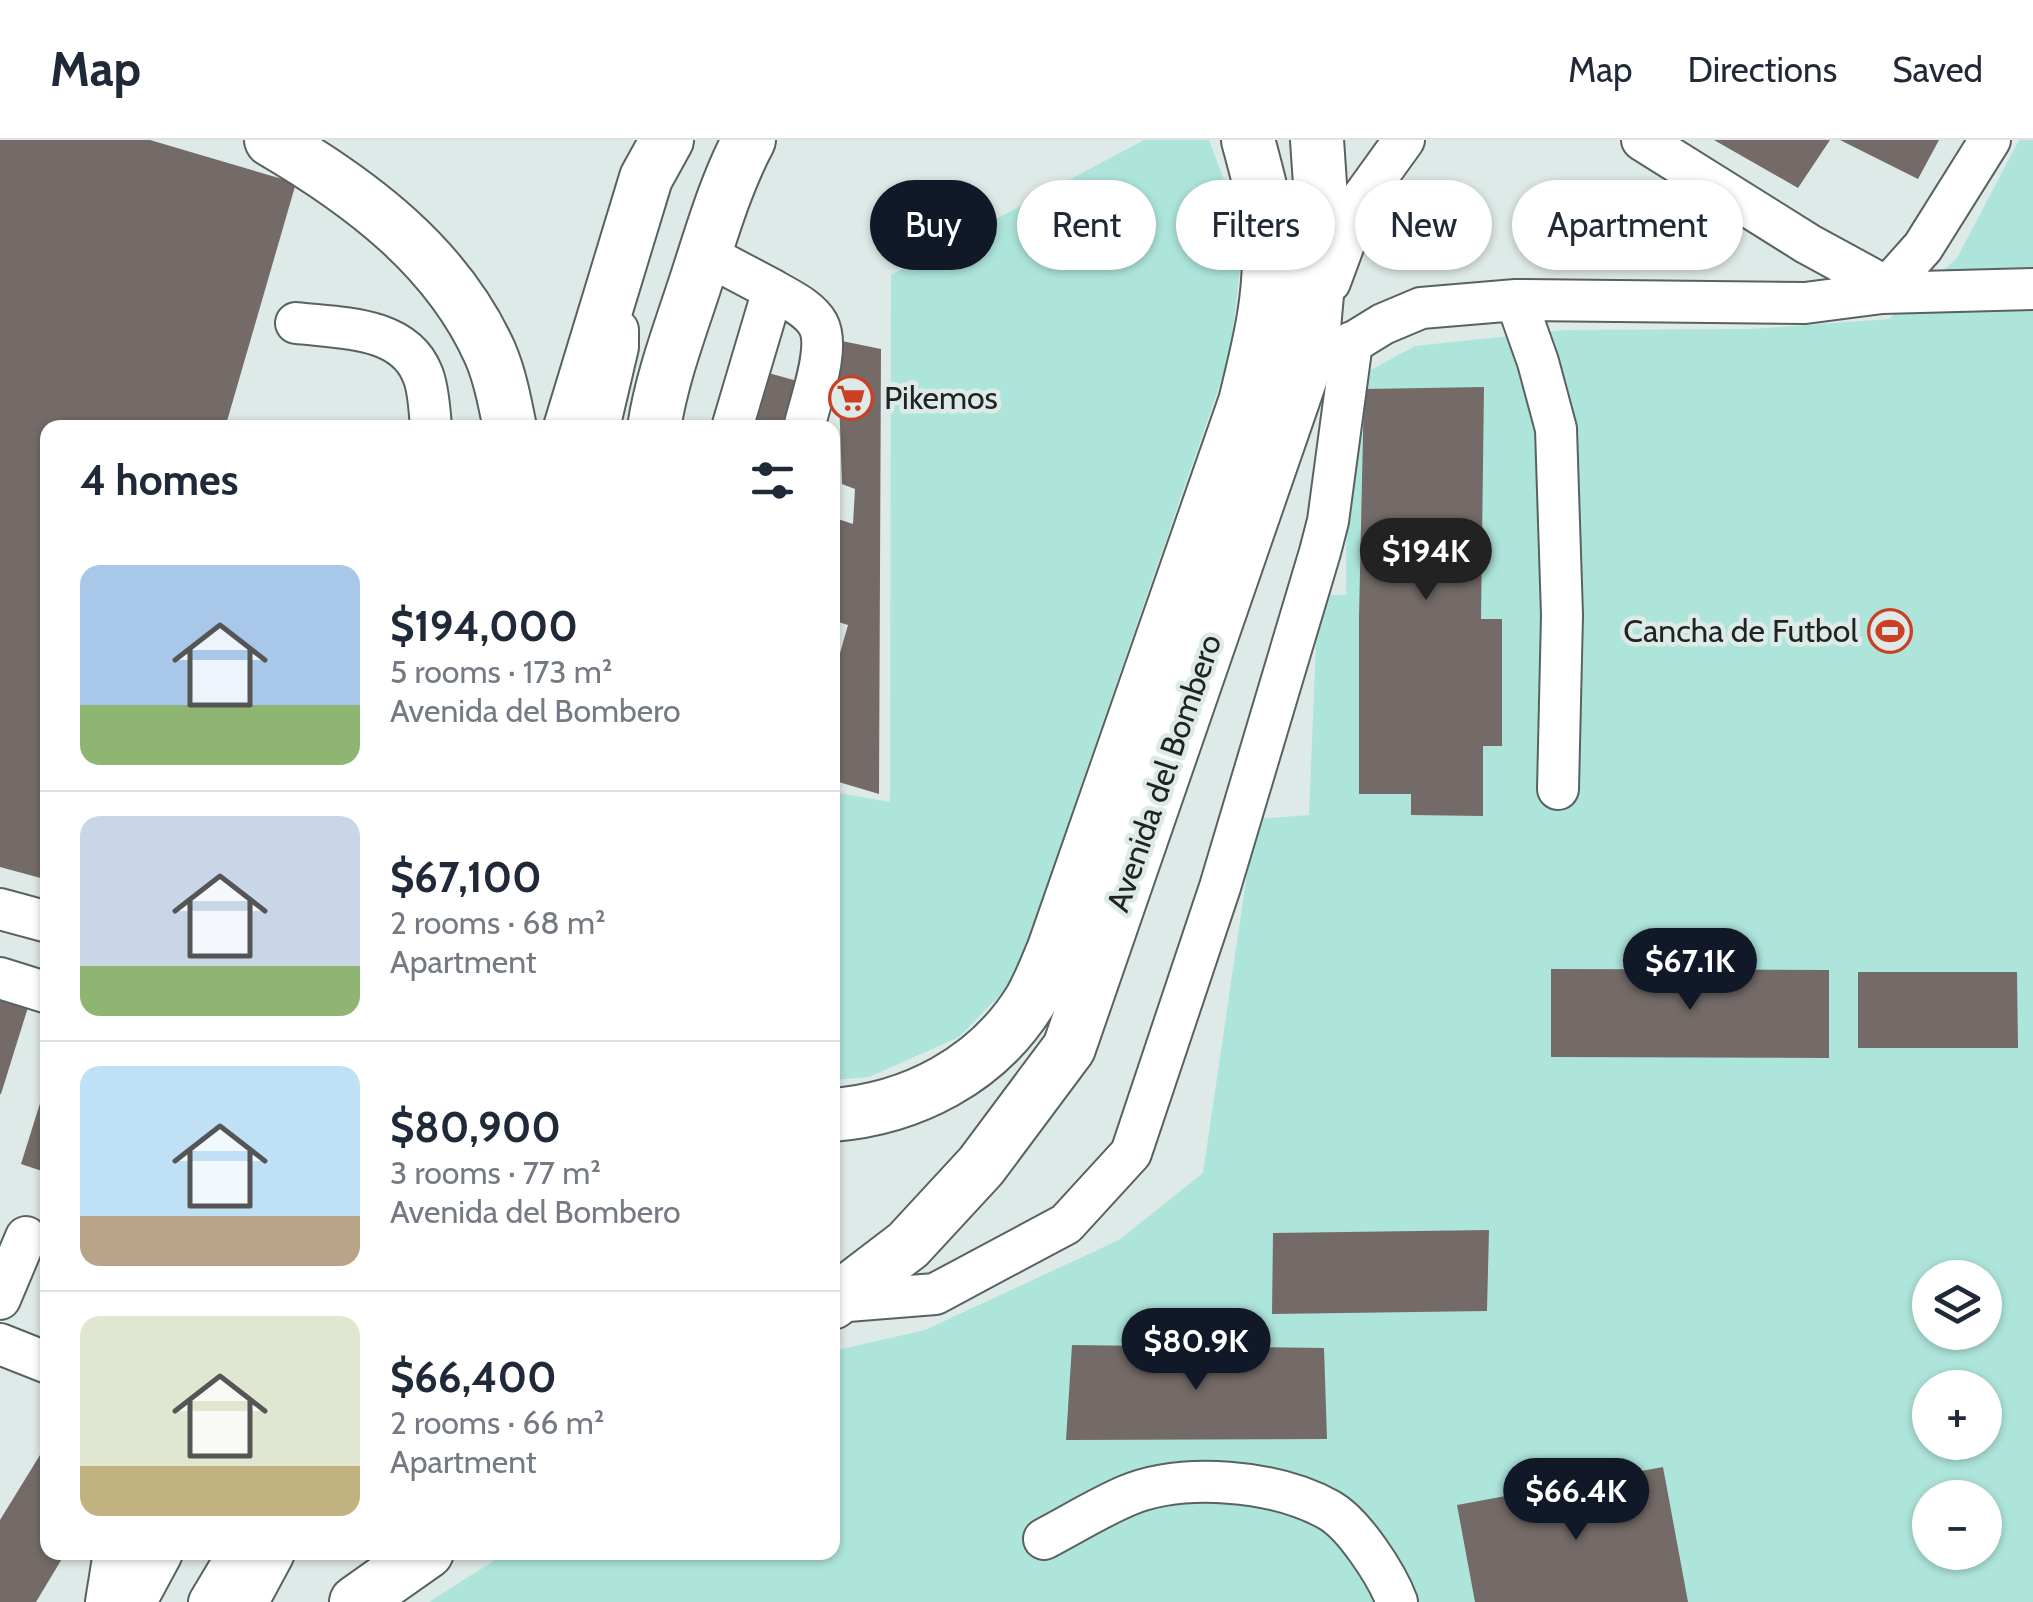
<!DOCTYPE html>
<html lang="en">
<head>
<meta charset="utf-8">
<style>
  body { margin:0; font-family:Cabin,sans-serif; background:#f6f6f7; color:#1f2937; height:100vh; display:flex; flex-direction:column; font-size:38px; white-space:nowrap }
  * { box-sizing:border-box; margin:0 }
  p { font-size:32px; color:#747a83 }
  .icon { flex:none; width:55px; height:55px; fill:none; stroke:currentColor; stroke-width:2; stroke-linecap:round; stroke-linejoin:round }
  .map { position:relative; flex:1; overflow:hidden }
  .side { position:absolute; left:40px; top:280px; width:800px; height:1140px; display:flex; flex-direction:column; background:#fff; border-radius:20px; box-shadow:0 2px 8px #0004 }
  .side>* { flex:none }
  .guide { position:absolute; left:870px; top:40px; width:950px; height:90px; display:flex; gap:20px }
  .controls { position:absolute; left:1912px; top:1120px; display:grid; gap:20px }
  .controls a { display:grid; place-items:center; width:90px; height:90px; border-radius:50%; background:#fff; box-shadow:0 2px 8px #0004; font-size:50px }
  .price { position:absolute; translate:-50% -85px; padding:0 22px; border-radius:35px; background:#111827; color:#fff; font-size:32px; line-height:65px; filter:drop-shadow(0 2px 5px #0008) }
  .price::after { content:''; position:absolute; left:50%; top:60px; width:30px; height:22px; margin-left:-15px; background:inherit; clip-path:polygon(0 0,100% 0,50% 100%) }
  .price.active { background:#222; color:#fff }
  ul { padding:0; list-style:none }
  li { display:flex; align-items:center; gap:30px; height:250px; padding:0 40px }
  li+li { border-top:2px solid #e0e1e3 }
  li span { display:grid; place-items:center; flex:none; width:280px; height:200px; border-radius:20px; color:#555 }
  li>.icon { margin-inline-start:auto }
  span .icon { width:120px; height:120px; fill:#fffc; stroke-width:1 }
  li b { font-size:42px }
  h2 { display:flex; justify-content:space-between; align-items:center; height:120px; padding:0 40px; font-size:42px }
  .tag { padding:0 35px; border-radius:45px; background:#fff; box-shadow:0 2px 8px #0004; font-size:35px; line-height:90px }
  .tag.active { background:#111827; color:#fff }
  header { display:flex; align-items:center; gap:60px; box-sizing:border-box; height:140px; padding:0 50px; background:#fff; border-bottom:2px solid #e0e1e3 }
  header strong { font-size:48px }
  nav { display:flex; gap:55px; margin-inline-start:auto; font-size:35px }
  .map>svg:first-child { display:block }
  .green { fill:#aee5db; fill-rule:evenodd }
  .building { fill:#746b68 }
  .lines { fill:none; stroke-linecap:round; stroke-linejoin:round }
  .minor-casing { stroke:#586260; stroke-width:44 }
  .major-casing { stroke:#586260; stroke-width:56 }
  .minor { stroke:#fff; stroke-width:40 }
  .major { stroke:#fff; stroke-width:52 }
  .labels { text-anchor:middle; stroke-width:9; stroke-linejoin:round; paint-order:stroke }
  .poi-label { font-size:32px; fill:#1f2423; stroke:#deeae7; text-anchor:start }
  .street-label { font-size:32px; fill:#1f2423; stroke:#deeae7 }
</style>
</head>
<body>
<header>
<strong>Map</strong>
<nav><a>Map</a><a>Directions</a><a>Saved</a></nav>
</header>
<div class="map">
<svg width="2033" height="1462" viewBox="0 0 2033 1462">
  <rect width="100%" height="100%" fill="#deeae7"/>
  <path class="green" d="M1144,0H1209L1244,94L1230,215L1013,842L959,897L869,937L833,940V652L890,662L891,135Z
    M2019,0H2033V1462H429L506,1413L832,1412L833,1211L925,1190L1119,1100L1203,1033L1255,679L1309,675L1318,455H1346L1347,243L1415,206L1566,190L1751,189L1889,179L1957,118ZM1930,1138H1985V1192H1930ZM1930,1248H1985V1302H1930ZM1930,1358H1985V1412H1930Z"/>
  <path class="building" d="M0,0H150L296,43L225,288H48V740L0,727Z
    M1714,0H1830L1798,48Z
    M1840,0H1939L1918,39Z
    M837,200L881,209L879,654L832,640V541L848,485L832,480V377L853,384L855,349L842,344Z
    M765,232L808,244L796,288H750Z
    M1484,247L1481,479H1502V606H1483V676L1411,675V654H1359V478L1364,249Z
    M1551,829L1829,830V918L1551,917Z
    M1858,832H2017L2018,908H1858Z
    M0,855L29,864L1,954H0Z
    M47,941H48V1033L21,1024Z
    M1489,1090L1487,1171L1272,1174L1273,1093Z
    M1072,1205L1324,1208L1327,1299L1066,1300Z
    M48,1302V1412H66L36,1462H0V1380Z
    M1663,1327L1688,1462H1475L1457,1365Z"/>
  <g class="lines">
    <g class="minor-casing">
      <path id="minor" d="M1642,0L1808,104L1874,140L1882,153
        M705,114L773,150L732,288
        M1330,142L1360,61L1404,0
        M773,150C788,159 809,168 818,184C831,208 810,261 804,288
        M1882,153L1923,107L1990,0
        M1516,160L1538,222L1556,289L1562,475L1558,649
        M296,183C339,188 403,186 422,233C428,245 430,273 431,288
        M1331,216L1383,184L1421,168L1516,160L1805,163L1882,153L2033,149
        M599,288L618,207V190
        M0,769L48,782
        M0,838L48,853
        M0,1159L26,1097
        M835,1162L935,1154L1066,1084L1131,1013L1220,747L1320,412L1328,381L1352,202
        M0,1204L48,1223
        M1044,1399C1071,1385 1098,1368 1126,1356C1183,1332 1275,1340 1329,1370C1354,1384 1387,1435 1397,1462
        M106,1462L114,1412
        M209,1462L239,1412"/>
    </g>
    <g class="major-casing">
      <path id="major" d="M271,0C360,52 447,117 490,213C500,236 505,263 510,288
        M570,288L646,38L667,0
        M654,288C662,236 681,188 697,138C712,92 726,43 749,0
        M832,975C912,969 987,930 1030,861C1039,846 1046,827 1053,811L1245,262C1259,206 1273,150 1268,92C1265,61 1256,30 1248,0
        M832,1163L908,1105L981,1026L1069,908L1301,237L1314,188L1323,88L1317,0
        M129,1462L156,1412
        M241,1462L268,1412
        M356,1462L427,1412"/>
    </g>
    <use href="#minor" class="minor"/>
    <use href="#major" class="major"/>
  </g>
  <defs>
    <g id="supermarket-ring" transform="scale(2.25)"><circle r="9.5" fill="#deeae7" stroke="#cb4025" stroke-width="1.5"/><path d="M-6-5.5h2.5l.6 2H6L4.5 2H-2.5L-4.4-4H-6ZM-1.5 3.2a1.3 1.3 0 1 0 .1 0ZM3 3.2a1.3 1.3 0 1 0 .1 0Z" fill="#cb4025"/></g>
    <g id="stadium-ring" transform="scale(2.25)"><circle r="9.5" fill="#deeae7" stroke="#cb4025" stroke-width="1.5"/><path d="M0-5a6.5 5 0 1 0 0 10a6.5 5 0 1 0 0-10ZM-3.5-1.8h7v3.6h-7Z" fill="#cb4025"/></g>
  </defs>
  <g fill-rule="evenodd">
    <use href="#supermarket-ring" x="851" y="258"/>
    <use href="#stadium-ring" x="1890" y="491"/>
  </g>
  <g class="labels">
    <g class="poi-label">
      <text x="884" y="269">Pikemos</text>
      <text x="1858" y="502" text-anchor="end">Cancha de Futbol</text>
    </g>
    <g class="street-label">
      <text transform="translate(1164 633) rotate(-71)" y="11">Avenida del Bombero</text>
    </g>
  </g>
</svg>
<div class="controls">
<a><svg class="icon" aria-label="layers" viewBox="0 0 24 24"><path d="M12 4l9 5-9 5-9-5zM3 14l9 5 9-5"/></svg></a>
<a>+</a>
<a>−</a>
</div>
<b class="price active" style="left:1426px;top:463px">$194K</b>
<b class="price" style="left:1690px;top:873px">$67.1K</b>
<b class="price" style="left:1196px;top:1253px">$80.9K</b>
<b class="price" style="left:1576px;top:1403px">$66.4K</b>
<div class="guide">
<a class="tag active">Buy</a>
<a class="tag">Rent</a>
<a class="tag">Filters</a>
<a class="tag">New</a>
<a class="tag">Apartment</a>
</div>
<section class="side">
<h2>4 homes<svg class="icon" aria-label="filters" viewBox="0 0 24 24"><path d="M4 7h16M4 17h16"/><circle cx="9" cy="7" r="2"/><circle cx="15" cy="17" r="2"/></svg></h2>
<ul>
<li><span style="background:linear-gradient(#a9c7e8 70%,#8fb573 0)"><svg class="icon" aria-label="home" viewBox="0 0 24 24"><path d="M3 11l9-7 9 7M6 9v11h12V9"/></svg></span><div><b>$194,000</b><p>5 rooms · 173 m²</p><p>Avenida del Bombero</p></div></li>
<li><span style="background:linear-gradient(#c9d6e8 75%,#8fb573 0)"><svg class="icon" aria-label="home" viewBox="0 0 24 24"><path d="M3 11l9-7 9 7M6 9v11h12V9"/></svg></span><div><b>$67,100</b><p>2 rooms · 68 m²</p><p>Apartment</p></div></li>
<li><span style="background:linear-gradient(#bfe0f5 75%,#b9a48a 0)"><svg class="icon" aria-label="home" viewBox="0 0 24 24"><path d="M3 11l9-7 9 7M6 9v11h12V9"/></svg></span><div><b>$80,900</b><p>3 rooms · 77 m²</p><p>Avenida del Bombero</p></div></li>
<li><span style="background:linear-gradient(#dfe7d0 75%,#c2b280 0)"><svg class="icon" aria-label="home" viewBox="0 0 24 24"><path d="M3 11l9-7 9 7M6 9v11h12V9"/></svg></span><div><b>$66,400</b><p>2 rooms · 66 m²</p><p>Apartment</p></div></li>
</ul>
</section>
</div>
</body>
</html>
